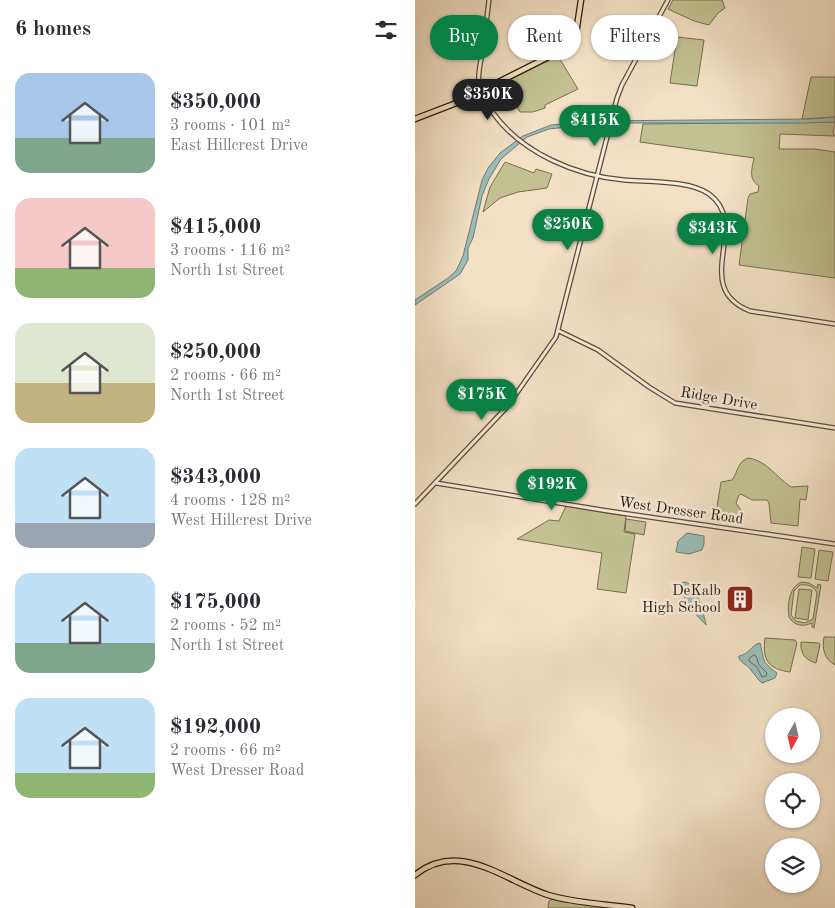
<!DOCTYPE html>
<html lang="en">
<head>
<meta charset="utf-8">
<style>
  body { margin:0; font-family:"Old Standard TT",serif; background:#f2f2f3; color:#2b2b33; height:100vh; display:flex; flex-direction:column; font-size:19px; white-space:nowrap }
  * { box-sizing:border-box; margin:0 }
  p { font-size:16px; color:#7c7c81 }
  .icon { flex:none; width:28px; height:28px; fill:none; stroke:currentColor; stroke-width:2; stroke-linecap:round; stroke-linejoin:round }
  .map { position:relative; flex:1; overflow:hidden }
  .sheet { display:flex; flex-direction:column; background:#fff; width:415px }
  .sheet>* { flex:none }
  .guide { position:absolute; left:15px; top:15px; width:330px; height:45px; display:flex; gap:10px }
  .needle { width:32px; rotate:188deg }
  .controls { position:absolute; left:350px; top:708px; display:grid; gap:10px }
  .controls a { display:grid; place-items:center; width:55px; height:55px; border-radius:50%; background:#fff; box-shadow:0 1px 4px #0004; font-size:25px }
  .price { position:absolute; translate:-50% -42px; padding:0 11px; border-radius:18px; background:#0b8043; color:#fff; font-size:16px; line-height:32px; filter:drop-shadow(0 1px 2px #0008) }
  .price::after { content:''; position:absolute; left:50%; top:30px; width:15px; height:11px; margin-left:-8px; background:inherit; clip-path:polygon(0 0,100% 0,50% 100%) }
  .price.on { background:#222; color:#fff }
  ul { padding:0; list-style:none }
  li { display:flex; align-items:center; gap:15px; height:125px; padding:0 15px }
  li span { display:grid; place-items:center; flex:none; width:140px; height:100px; border-radius:15px; color:#555 }
  li>.icon { margin-inline-start:auto }
  span .icon { width:60px; height:60px; fill:#fffc; stroke-width:1 }
  li b { font-size:21px }
  h2 { display:flex; justify-content:space-between; align-items:center; height:60px; padding:0 15px; font-size:21px }
  .chip { padding:0 18px; border-radius:22px; background:#fff; box-shadow:0 1px 4px #0004; font-size:18px; line-height:45px }
  .chip.on { background:#0b8043; color:#fff }
  main { display:flex; flex:1; min-height:0 }
  .map>svg:first-child { display:block }
  .green { fill:#c1c191; stroke:#776e4e; fill-rule:evenodd }
  .water { fill:#9bbdb8; stroke:#6f7c73 }
  .lines { fill:none; stroke-linecap:round; stroke-linejoin:round }
  .shore { stroke:#646c62; stroke-width:1 }
  .minor-casing { stroke:#5e4c3a; stroke-width:5.5 }
  .major-casing { stroke:#2d1a0c; stroke-width:7 }
  .minor { stroke:#f7ebd9; stroke-width:3 }
  .major { stroke:#f3e0c5; stroke-width:4.5 }
  .labels { text-anchor:middle; stroke-width:5; stroke-linejoin:round; paint-order:stroke }
  .street-label { font-size:15px; fill:#2d1a0c; stroke:#f7ebd9 }
  .poi-label { font-size:15px; fill:#2d1a0c; stroke:#f7ebd9; text-anchor:end }
</style>
</head>
<body>
<main>
<section class="sheet">
<h2>6 homes<svg class="icon" aria-label="filters" viewBox="0 0 24 24"><path d="M4 7h16M4 17h16"/><circle cx="9" cy="7" r="2"/><circle cx="15" cy="17" r="2"/></svg></h2>
<ul>
<li><span style="background:linear-gradient(#a9c7e8 65%,#7fa58c 0)"><svg class="icon" aria-label="home" viewBox="0 0 24 24"><path d="M3 11l9-7 9 7M6 9v11h12V9"/></svg></span><div><b>$350,000</b><p>3 rooms · 101 m²</p><p>East Hillcrest Drive</p></div></li>
<li><span style="background:linear-gradient(#f6c9c9 70%,#8fb573 0)"><svg class="icon" aria-label="home" viewBox="0 0 24 24"><path d="M3 11l9-7 9 7M6 9v11h12V9"/></svg></span><div><b>$415,000</b><p>3 rooms · 116 m²</p><p>North 1st Street</p></div></li>
<li><span style="background:linear-gradient(#dfe7d0 60%,#c2b280 0)"><svg class="icon" aria-label="home" viewBox="0 0 24 24"><path d="M3 11l9-7 9 7M6 9v11h12V9"/></svg></span><div><b>$250,000</b><p>2 rooms · 66 m²</p><p>North 1st Street</p></div></li>
<li><span style="background:linear-gradient(#bfe0f5 75%,#9aa5b1 0)"><svg class="icon" aria-label="home" viewBox="0 0 24 24"><path d="M3 11l9-7 9 7M6 9v11h12V9"/></svg></span><div><b>$343,000</b><p>4 rooms · 128 m²</p><p>West Hillcrest Drive</p></div></li>
<li><span style="background:linear-gradient(#bfe0f5 70%,#7fa58c 0)"><svg class="icon" aria-label="home" viewBox="0 0 24 24"><path d="M3 11l9-7 9 7M6 9v11h12V9"/></svg></span><div><b>$175,000</b><p>2 rooms · 52 m²</p><p>North 1st Street</p></div></li>
<li><span style="background:linear-gradient(#bfe0f5 75%,#8fb573 0)"><svg class="icon" aria-label="home" viewBox="0 0 24 24"><path d="M3 11l9-7 9 7M6 9v11h12V9"/></svg></span><div><b>$192,000</b><p>2 rooms · 66 m²</p><p>West Dresser Road</p></div></li>
</ul>
</section>
<div class="map">
<svg width="420" height="908" viewBox="0 0 420 908">
  <rect width="100%" height="100%" fill="#f3e0c5"/>
  <filter id="stains"><feTurbulence type="fractalNoise" baseFrequency=".004" numOctaves="4"/><feColorMatrix values="0 0 0 0 .2 0 0 0 0 .09 0 0 0 0 .02 0 0 0 .5 -.17"/></filter>
  <radialGradient id="worn" r=".72"><stop offset=".6" stop-color="#630" stop-opacity="0"/><stop offset="1" stop-color="#630" stop-opacity=".3"/></radialGradient>
  <path class="green" d="M258,0H307L310,8L303,13L294,25L279,21L253,9Z
    M262,37L289,40L282,86L255,83Z
    M143,56L163,89L130,105V108L118,112H105L88,83Z
    M396,77H420V117L387,119Z
    M420,122L418,133L420,136L365,134L364,149H400L420,152V278L324,265L333,198L335,194L343,192L344,186C333,179 337,169 339,158L225,142L228,124Z
    M90,162L119,173L121,169L137,174L132,188L103,192L85,198L68,212L75,187Z
    M334,458C352,461 361,477 376,487L393,486L391,500L385,499L383,526L356,523L354,503L352,500H337L326,494L324,495L321,503L328,513L326,516L317,517L301,513L306,482L317,480C323,472 323,460 334,458Z
    M151,506L211,516L209,532L220,534L211,593L182,589L187,553L102,539L134,520L144,521Z
    M211,519L231,522L229,535L210,531Z
    M387,547L400,549L396,578L383,577Z
    M404,550L418,552L413,581L400,579Z
    M387,582L394,583L402,588L403,584L406,585L399,628L397,627V623C388,627 379,626 374,617C372,606 374,586 387,582ZM385,585C392,584 399,586 402,593L398,619L390,623L381,621L376,615L379,591Z
    M384,589L397,590L393,620L380,618Z
    M409,637H420V665C409,659 407,649 409,637Z
    M350,638L380,640L382,643L375,672C353,669 347,660 350,638Z
    M386,642L404,643L405,645L401,663C390,660 385,653 386,642Z
    M137,899H139L200,908H133L134,901Z"/>
  <path class="water" d="M420,117L419,122L389,123H191L134,129L112,137L86,159L74,179L67,196L58,238L53,248V260L45,274L0,305V300L33,278L41,271L48,256L67,180L73,168L85,153L108,136L136,125L177,121L396,119Z
    M272,533L289,536V544L287,550L274,554L261,552L263,541Z
    M271,582C281,586 289,614 291,625L274,607L264,585L265,583Z
    M345,643C350,661 345,660 362,673L360,678L347,683C342,679 340,675 336,670C333,665 327,664 324,658V656C335,654 336,645 345,643Z"/>
  <g class="lines">
    <path class="shore" d="M339,655L341,656L344,665L352,673L351,676L347,677L342,667L334,661V659Z"/>
    <g class="minor-casing">
      <path id="minor" d="M74,0C72,16 70,33 68,49C66,60 62,75 64,86C66,96 72,105 78,113C107,153 161,176 209,180C232,182 275,180 294,194C337,225 274,287 335,311L420,324
        M144,331L183,350L234,387L260,403L420,428
        M21,483L193,511L420,544
        M0,504L92,407L141,337L202,98L207,85L253,0"/>
    </g>
    <g class="major-casing">
      <path id="major" d="M0,119L44,102L151,48L160,40L166,0
        M0,875C45,839 90,881 133,895C158,903 191,904 217,908"/>
    </g>
    <use href="#minor" class="minor"/>
    <use href="#major" class="major"/>
  </g>
  <defs>
    <g id="building-square" transform="scale(1.4375)"><rect x="-9" y="-9" width="18" height="18" rx="4" fill="#8f2418" stroke="#f7ebd9"/><path d="M-4-6H4V6H1V3H-1V6H-4ZM-2.5-4.3h1.7v1.8h-1.7ZM.8-4.3h1.7v1.8H.8ZM-2.5-1h1.7V.8h-1.7ZM.8-1h1.7V.8H.8Z" fill="#fff"/></g>
  </defs>
  <g fill-rule="evenodd">
    <use href="#building-square" x="325" y="599"/>
  </g>
  <g class="labels">
    <g class="street-label">
      <text transform="translate(304 398) rotate(10)" y="5">Ridge Drive</text>
      <text transform="translate(266 510) rotate(8)" y="5">West Dresser Road</text>
    </g>
    <g class="poi-label">
      <text x="306" y="595">DeKalb<tspan x="306" dy="17">High School</tspan></text>
    </g>
  </g>
  <rect width="100%" height="100%" filter="url(#stains)"/>
  <rect width="100%" height="100%" fill="url(#worn)"/>
</svg>
<div class="controls">
<a><svg class="needle" viewBox="-14 -14 28 28"><path d="M0-13l5 13h-10z" fill="#e53935"/><path d="M0 13l5-13h-10z" fill="#7c7c81"/></svg></a>
<a><svg class="icon" aria-label="locate" viewBox="0 0 24 24"><circle cx="12" cy="12" r="6"/><path d="M12 2v4M12 18v4M2 12h4M18 12h4"/></svg></a>
<a><svg class="icon" aria-label="layers" viewBox="0 0 24 24"><path d="M12 4l9 5-9 5-9-5zM3 14l9 5 9-5"/></svg></a>
</div>
<b class="price on" style="left:73px;top:121px">$350K</b>
<b class="price" style="left:180px;top:147px">$415K</b>
<b class="price" style="left:153px;top:251px">$250K</b>
<b class="price" style="left:298px;top:255px">$343K</b>
<b class="price" style="left:67px;top:421px">$175K</b>
<b class="price" style="left:137px;top:511px">$192K</b>
<div class="guide">
<a class="chip on">Buy</a>
<a class="chip">Rent</a>
<a class="chip">Filters</a>
</div>
</div>
</main>
</body>
</html>
